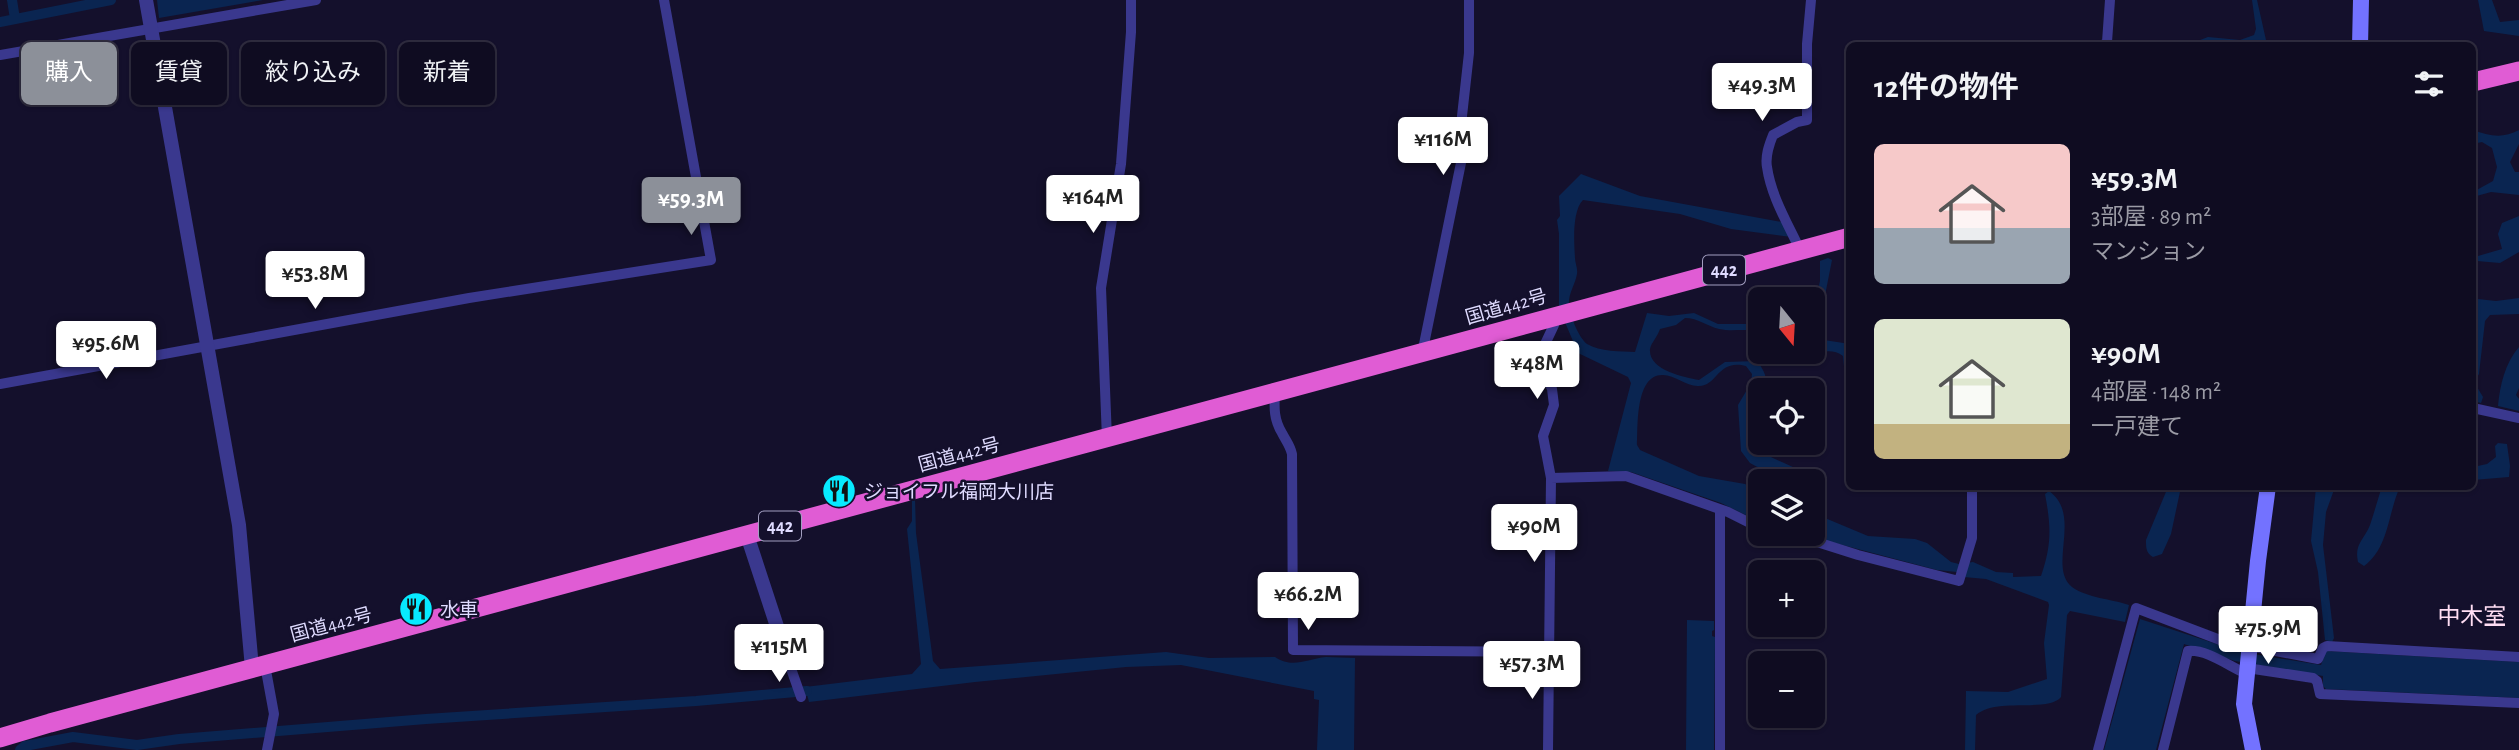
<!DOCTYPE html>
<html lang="ja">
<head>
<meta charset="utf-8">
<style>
  body { margin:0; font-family:"Alegreya Sans","Noto Sans JP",sans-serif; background:#1d1a2e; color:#f1f3f6; height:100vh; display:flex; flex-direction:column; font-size:26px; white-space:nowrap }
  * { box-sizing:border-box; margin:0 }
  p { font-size:23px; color:#9b9ba5 }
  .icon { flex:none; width:38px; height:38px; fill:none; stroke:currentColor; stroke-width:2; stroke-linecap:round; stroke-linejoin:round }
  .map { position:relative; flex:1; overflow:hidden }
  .panel { position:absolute; left:1846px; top:42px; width:630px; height:448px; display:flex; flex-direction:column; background:#0f0c21; border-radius:10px; box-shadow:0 2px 5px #0004,0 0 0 2px #2f2c3f }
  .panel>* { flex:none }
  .top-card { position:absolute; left:21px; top:42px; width:665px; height:63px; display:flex; gap:14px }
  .needle { width:46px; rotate:162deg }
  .fabs { position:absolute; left:1748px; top:287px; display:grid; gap:14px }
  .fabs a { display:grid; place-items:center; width:77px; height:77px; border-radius:10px; background:#0f0c21; box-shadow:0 2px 5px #0004,0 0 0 2px #2f2c3f; font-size:35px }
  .price { position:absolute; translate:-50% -60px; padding:0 16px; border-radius:7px; background:#fff; color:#222; font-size:23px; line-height:46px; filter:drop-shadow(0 2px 4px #0008) }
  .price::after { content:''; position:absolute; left:50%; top:42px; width:21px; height:16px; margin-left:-10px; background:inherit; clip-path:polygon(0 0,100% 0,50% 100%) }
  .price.on { background:#8c9099; color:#fff }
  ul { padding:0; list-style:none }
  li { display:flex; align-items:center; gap:21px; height:175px; padding:0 28px }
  li span { display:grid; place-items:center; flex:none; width:196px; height:140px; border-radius:10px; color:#555 }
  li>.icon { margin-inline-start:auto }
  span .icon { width:84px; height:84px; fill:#fffc; stroke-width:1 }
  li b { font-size:30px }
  h2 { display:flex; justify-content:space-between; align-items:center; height:84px; padding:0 28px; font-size:30px }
  .pill { padding:0 24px; border-radius:10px; background:#0f0c21; box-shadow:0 2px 5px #0004,0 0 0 2px #2f2c3f; font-size:24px; line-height:63px }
  .pill.on { background:#8c9099; color:#fff }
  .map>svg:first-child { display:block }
  .water { fill:#0a2551 }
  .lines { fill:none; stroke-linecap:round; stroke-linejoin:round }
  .canal { stroke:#0a2551; stroke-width:10 }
  .minor { stroke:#3a388e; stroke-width:10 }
  .tertiary { stroke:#3a388e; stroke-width:14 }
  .secondary { stroke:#7372ff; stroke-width:16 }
  .trunk { stroke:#e05cd4; stroke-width:19 }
  .labels { text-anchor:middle; stroke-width:5; stroke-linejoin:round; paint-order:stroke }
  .shield { fill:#14102c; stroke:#a29ec0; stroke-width:2 }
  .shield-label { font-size:18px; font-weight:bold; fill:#dfdbff }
  .street-label { font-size:19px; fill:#dfdbff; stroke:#14102c }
  .poi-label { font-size:19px; fill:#dfdbff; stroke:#14102c; text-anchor:start }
  .quarter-label { font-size:23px; fill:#ffddf3; stroke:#14102c }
</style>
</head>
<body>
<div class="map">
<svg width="2519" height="750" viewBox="0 0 2519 750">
  <rect width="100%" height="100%" fill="#14102c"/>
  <path class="water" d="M157,0H263L159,18Z
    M2252,0H2257L2266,40L2243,45H2187L2208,37L2240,40L2254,35L2256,29Z
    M2478,0H2492L2500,22L2519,20V36L2484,31Z
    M2473,130C2489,136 2503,139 2519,130V144L2510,162L2515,172H2519V195L2491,192L2473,197V192L2493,181L2497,167L2492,148L2482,142L2473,144Z
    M1581,174L1640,196L1787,223L1791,237L1731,229L1680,214L1583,200C1572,211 1574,242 1575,258C1575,263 1578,269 1577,274C1575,285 1568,294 1569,305C1570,316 1579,338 1587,344C1600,352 1621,351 1635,352L1647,313L1669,316L1694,313L1718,324H1760V332C1745,328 1732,332 1719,329C1707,326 1698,318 1685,318L1676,325L1660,329C1658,336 1651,343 1650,349C1648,370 1684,377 1699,380L1725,362L1757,361C1764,370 1768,378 1766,390H1760C1760,406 1756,439 1760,452L1806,473L1809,481H1783L1750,463L1741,451L1738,405L1751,383L1752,374L1746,366C1717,359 1718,386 1699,386C1687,387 1675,375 1663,375C1635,374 1638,427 1637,445L1640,450L1699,476L1745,484L1760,492V522L1721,503L1631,472L1608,471L1631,383L1628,377L1578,353L1559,308V234L1557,220L1560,216L1559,196Z
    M2519,216V252L2500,263L2477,261L2478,256L2502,249L2498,234L2502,223Z
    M1828,258L1832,260L1818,331L1824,340L1850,344V381L1846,387L1843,356C1833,348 1820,352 1808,355L1805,352H1813V311L1820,281V261Z
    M2519,298V314L2490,315L2485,321L2479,374L2474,382L2483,397L2481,403L2473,401V375L2475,371L2473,361V303L2478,299L2496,301Z
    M2519,347V388L2516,395L2519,399V411L2498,406C2500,385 2505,363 2519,347Z
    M2498,443L2507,444L2510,466L2509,477L2473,480V467L2487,464L2496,457L2495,446Z
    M2382,486L2400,487C2388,512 2389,548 2364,566L2358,562C2354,544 2364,540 2370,525C2374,513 2378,499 2382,486Z
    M2168,487H2181L2171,534L2162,554L2153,557C2146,553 2146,548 2146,540Z
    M2316,487H2335L2326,512L2323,545L2334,638L2332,642L2325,640L2318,572L2311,541Z
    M2049,491C2083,515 2047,567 2072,587C2087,598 2112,599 2129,605L2125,622L2070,611L2067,615L2061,697C2048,713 1996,697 1976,715L1975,750H1965L1966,691L2008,692L2047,679L2044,643L2049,605L2048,602L1986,579L1964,577L1957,572L1937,570L1801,534H1813V513L1868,536L1915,539L1927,543L1951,562L1959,564L1973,562L1996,572L2013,573V577L2041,576C2052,544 2051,526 2045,494Z
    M912,497L915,498L916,533L933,661L940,669L1166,652L1209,658L1275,657C1293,669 1306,659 1326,657C1335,657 1345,658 1355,658L1354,750H1317L1319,700L1314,699V691L1181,665L1126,667L975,682L809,702L805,687L912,674L921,664L907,529L912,521Z
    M2140,619L2241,652L2321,665L2326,651L2519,662V698L2326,689L2323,686V676L2235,661L2184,644L2156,750H2104Z
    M1687,620L1714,621V630L1712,631V636L1715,637L1714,750H1686Z"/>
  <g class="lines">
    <path class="canal" d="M12,0L15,19
      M0,22L111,0
      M20,750L25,746L73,737L137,745L179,739L426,719L696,701L807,691"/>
    <path class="minor" d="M2102,46L2107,42L2110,0
      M0,55L316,0
      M1800,250C1788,224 1771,196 1767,167C1765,156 1769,145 1773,135L1797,122L1807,120V44L1811,0
      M1422,354L1463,153L1462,116L1469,53V0
      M0,384L469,298L711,260L664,0
      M1275,394C1274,408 1274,420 1282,433C1286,441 1290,445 1292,454L1293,650L1547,652
      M2473,408L2519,418
      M1107,439L1101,288L1121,164L1131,32V0
      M1551,478L1626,476L1728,512L1760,528
      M1720,510V750
      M1773,534L1817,542L1858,555L1959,581L1972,538V486
      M788,660L801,697
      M265,665L274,714L267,750
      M2247,668L2313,678L2317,681L2320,694L2519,703
      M1548,750L1551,478L1543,436L1554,405L1552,389L1538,359L1554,325L1549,317
      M2098,750L2136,608L2236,646H2249L2318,659L2323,648L2327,646L2519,657
      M2163,750L2188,651C2207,649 2230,667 2247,674"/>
    <path class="tertiary" d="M146,0L239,525L252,668
      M747,535L788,660"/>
    <path class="secondary" d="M2360,46L2361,0
      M2253,750L2244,704L2258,561L2268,486"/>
    <path class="trunk" d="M2473,82L2519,71
      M0,738L50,723L1850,237"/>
  </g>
  <defs>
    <g id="restaurant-disc" transform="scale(1.75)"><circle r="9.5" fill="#07eaff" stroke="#14102c"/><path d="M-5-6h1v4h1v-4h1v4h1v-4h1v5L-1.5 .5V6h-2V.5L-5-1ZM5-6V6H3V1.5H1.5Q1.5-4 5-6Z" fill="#111"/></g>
  </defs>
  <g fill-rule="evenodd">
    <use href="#restaurant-disc" x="839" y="491"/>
    <use href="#restaurant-disc" x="416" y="609"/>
  </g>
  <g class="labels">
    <g class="shield">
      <rect x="1703" y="255.5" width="42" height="29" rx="5"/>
      <rect x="759" y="511.5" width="42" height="29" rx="5"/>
    </g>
    <g class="shield-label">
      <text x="1724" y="276">442</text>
      <text x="780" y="532">442</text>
    </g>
    <g class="street-label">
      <text transform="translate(1506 306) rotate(-16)" y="7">国道442号</text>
      <text transform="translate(959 454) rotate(-15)" y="7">国道442号</text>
      <text transform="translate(331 624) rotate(-15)" y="7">国道442号</text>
    </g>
    <g class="poi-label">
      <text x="864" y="498">ジョイフル福岡大川店</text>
      <text x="440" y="616">水車</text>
    </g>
    <g class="quarter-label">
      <text x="2472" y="624">中木室</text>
    </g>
  </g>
</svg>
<div class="fabs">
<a><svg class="needle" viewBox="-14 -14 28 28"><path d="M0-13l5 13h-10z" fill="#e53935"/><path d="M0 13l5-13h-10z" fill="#9b9ba5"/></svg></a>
<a><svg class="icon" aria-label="locate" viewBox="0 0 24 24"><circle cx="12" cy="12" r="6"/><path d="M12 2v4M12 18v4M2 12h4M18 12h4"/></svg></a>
<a><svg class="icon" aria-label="layers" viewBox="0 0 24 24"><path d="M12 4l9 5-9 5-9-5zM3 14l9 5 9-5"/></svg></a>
<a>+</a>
<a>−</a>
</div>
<b class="price" style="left:1762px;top:123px">¥49.3M</b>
<b class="price" style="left:1443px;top:177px">¥116M</b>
<b class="price" style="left:1093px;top:235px">¥164M</b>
<b class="price on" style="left:691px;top:237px">¥59.3M</b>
<b class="price" style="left:315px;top:311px">¥53.8M</b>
<b class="price" style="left:106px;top:381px">¥95.6M</b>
<b class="price" style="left:1537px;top:401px">¥48M</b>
<b class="price" style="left:1534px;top:564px">¥90M</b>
<b class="price" style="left:1308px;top:632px">¥66.2M</b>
<b class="price" style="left:2268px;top:666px">¥75.9M</b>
<b class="price" style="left:779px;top:684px">¥115M</b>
<b class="price" style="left:1532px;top:701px">¥57.3M</b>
<div class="top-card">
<a class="pill on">購入</a>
<a class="pill">賃貸</a>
<a class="pill">絞り込み</a>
<a class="pill">新着</a>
</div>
<section class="panel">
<h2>12件の物件<svg class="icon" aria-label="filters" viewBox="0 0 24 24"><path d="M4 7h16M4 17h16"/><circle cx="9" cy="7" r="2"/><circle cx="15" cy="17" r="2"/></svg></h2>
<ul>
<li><span style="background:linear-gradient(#f6c9c9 60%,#9aa5b1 0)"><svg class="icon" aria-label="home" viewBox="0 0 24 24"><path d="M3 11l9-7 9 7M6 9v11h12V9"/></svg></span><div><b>¥59.3M</b><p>3部屋 · 89 m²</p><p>マンション</p></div></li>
<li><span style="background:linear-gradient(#dfe7d0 75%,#c2b280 0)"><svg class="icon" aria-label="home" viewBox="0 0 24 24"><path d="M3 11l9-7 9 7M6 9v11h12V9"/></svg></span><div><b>¥90M</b><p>4部屋 · 148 m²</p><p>一戸建て</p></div></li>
</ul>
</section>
</div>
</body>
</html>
